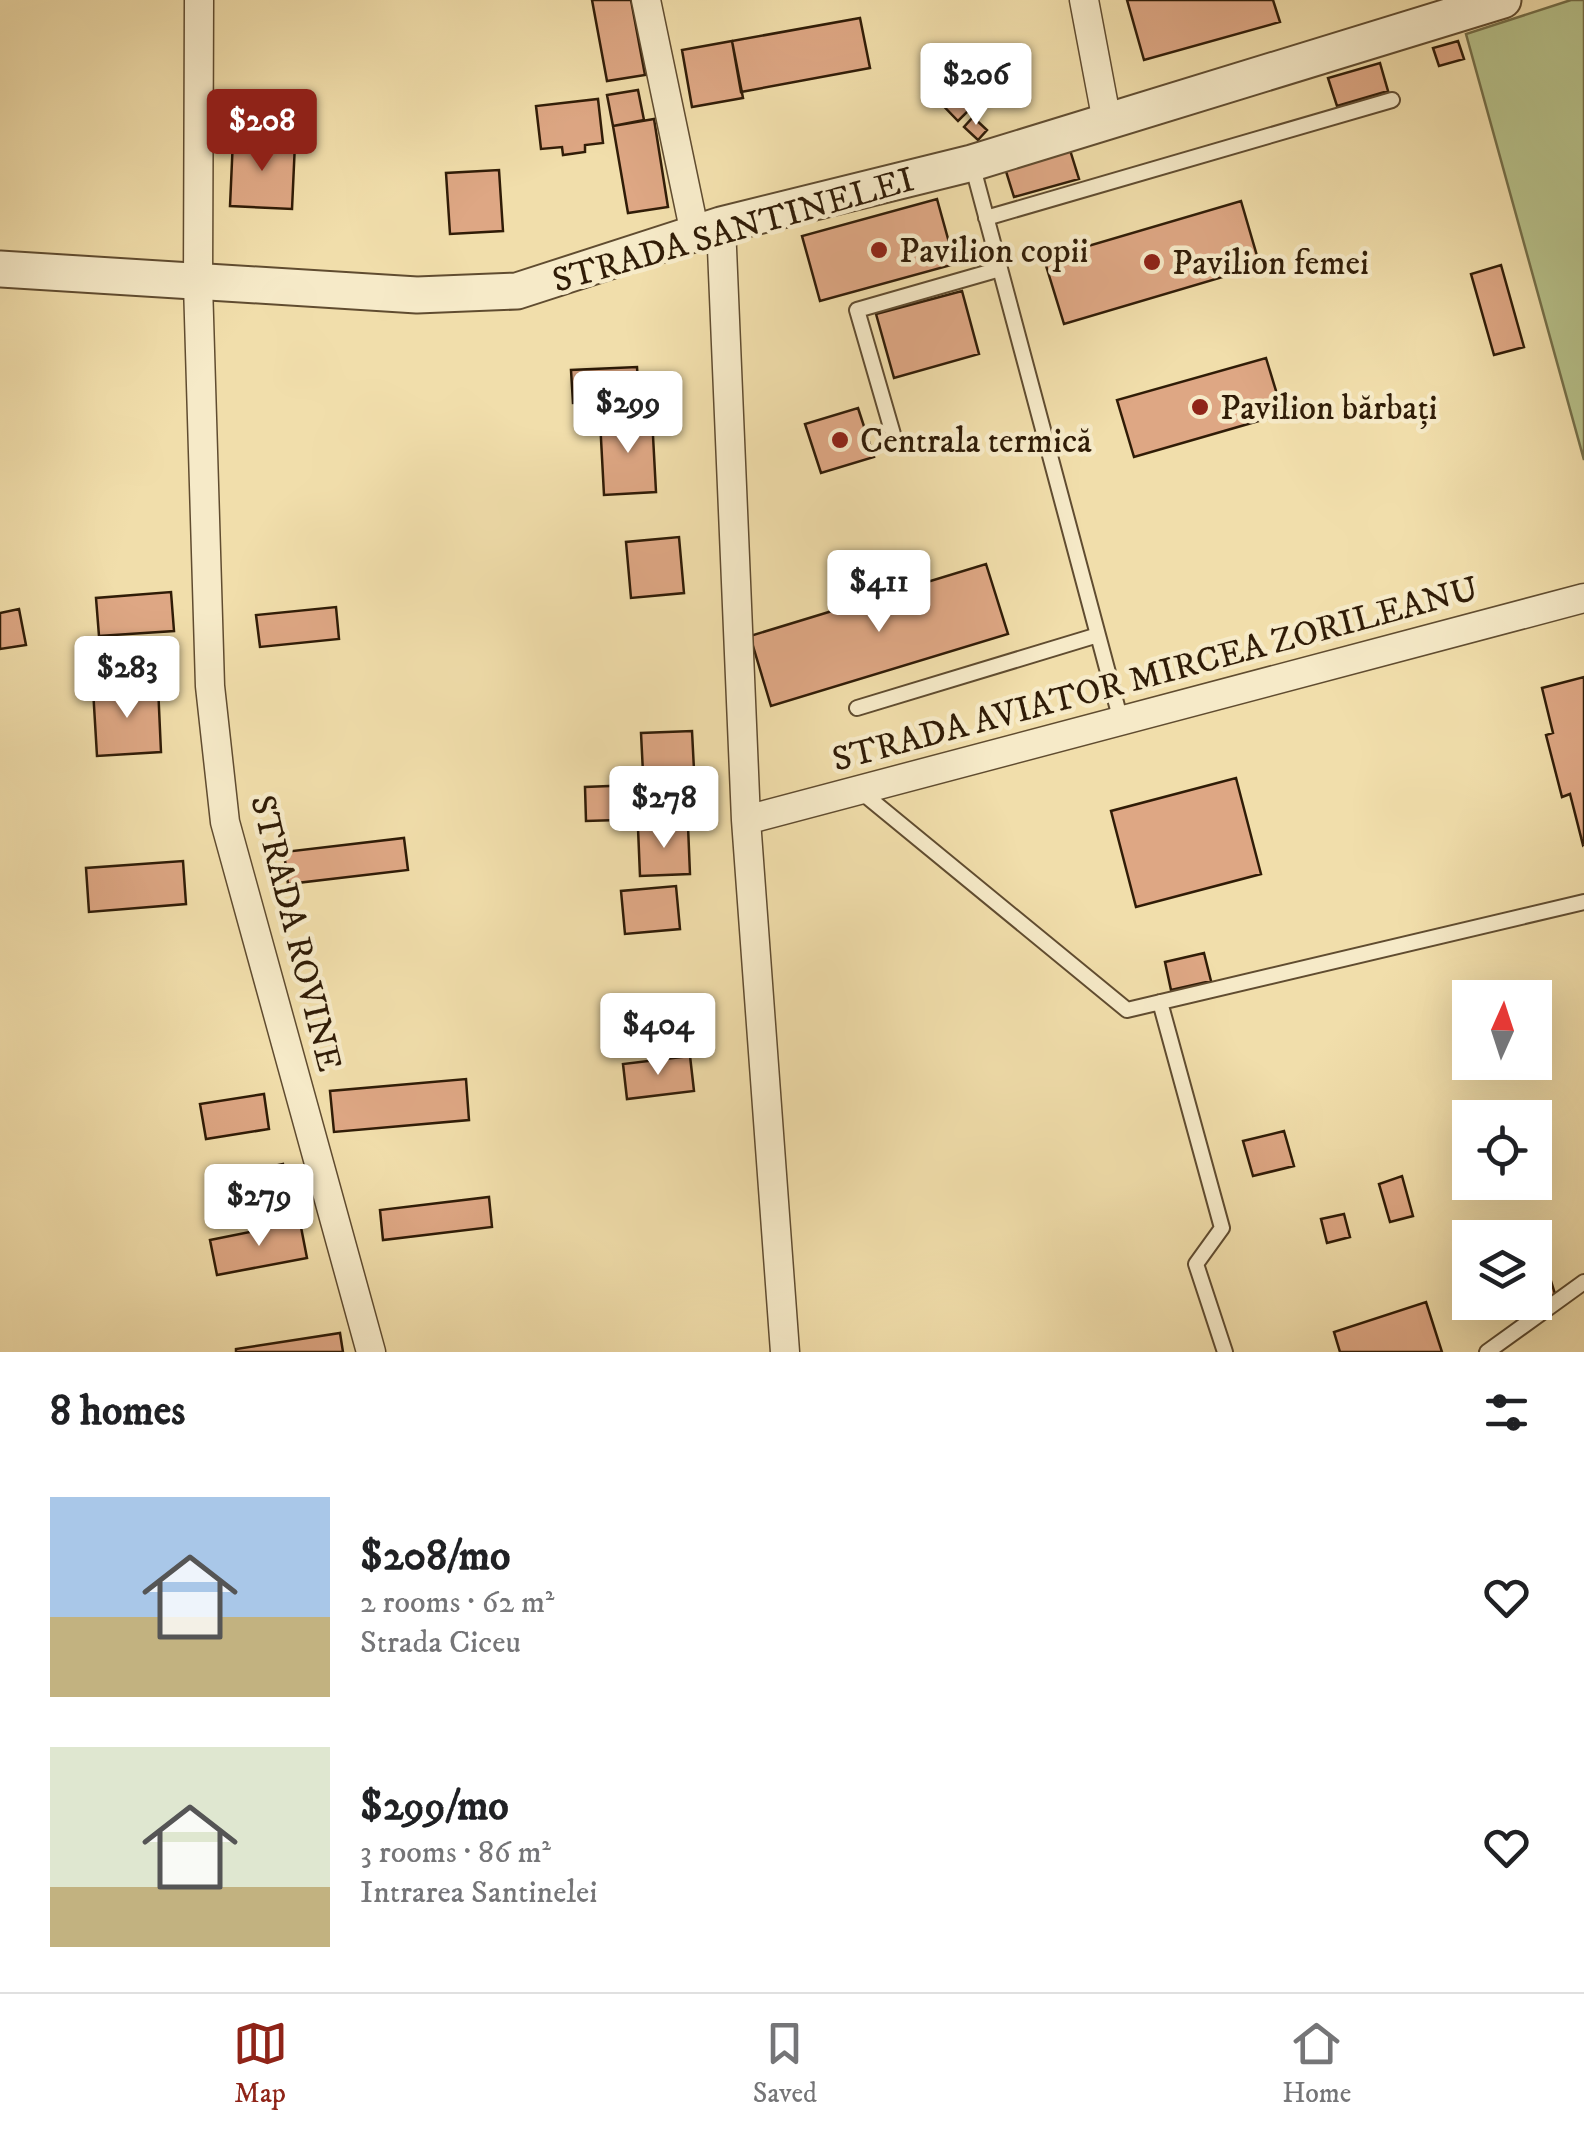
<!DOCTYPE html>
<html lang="en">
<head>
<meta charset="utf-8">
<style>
  body { margin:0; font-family:"IM FELL DW Pica",serif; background:#f6f6f6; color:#202124; height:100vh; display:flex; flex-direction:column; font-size:38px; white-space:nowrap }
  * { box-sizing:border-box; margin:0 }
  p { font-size:32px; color:#757577 }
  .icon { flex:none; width:55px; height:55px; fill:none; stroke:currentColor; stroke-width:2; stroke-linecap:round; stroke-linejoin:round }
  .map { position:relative; height:1352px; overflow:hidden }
  .side { display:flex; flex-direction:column; background:#fff; flex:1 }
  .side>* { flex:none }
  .needle { width:65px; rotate:3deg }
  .controls { position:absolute; left:1452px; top:980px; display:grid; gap:20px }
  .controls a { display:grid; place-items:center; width:100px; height:100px; border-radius:0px; background:#fff; box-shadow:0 10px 40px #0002; font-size:50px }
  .price { position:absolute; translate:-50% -85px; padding:0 22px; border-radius:10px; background:#fff; color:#222; font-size:32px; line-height:65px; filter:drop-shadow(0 2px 5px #0008) }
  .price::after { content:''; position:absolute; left:50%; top:60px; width:30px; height:22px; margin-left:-15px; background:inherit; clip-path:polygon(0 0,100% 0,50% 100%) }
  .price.active { background:#8f2418; color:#fff }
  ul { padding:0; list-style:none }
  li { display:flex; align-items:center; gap:30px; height:250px; padding:0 50px }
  li span { display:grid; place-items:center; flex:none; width:280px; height:200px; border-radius:0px; color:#555 }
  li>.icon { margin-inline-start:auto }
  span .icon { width:120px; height:120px; fill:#fffc; stroke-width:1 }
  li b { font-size:42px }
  h2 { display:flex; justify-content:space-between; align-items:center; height:120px; padding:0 50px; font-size:42px }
  .dock { display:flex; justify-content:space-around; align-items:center; height:140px; border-top:2px solid #e0e0e0; background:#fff; font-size:28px; color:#757577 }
  .dock a { display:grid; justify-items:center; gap:5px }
  .dock .active { color:#8f2418 }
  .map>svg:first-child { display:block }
  .green { fill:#b7c28b; stroke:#746f49; stroke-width:2.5 }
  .building { fill:#dea784; stroke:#301c07; stroke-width:2.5 }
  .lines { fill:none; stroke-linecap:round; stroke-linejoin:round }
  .service-casing { stroke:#604c30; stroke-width:18 }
  .minor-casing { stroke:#604c30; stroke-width:31 }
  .tertiary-casing { stroke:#604c30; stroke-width:39 }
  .service { stroke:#f6eac8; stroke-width:14 }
  .minor { stroke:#f6eac8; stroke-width:28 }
  .tertiary { stroke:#f6eac8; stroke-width:35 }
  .poi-dot { fill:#8f2418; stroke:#f6eac8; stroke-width:4 }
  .labels { text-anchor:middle; stroke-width:9; stroke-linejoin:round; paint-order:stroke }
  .street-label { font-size:35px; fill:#301c07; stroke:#f6eac8 }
  .poi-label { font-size:35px; fill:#301c07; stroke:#f6eac8; text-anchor:start }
</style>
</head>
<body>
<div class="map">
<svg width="1584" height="1352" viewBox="0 0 1584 1352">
  <rect width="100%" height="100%" fill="#f1deab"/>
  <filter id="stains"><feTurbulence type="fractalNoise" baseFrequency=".002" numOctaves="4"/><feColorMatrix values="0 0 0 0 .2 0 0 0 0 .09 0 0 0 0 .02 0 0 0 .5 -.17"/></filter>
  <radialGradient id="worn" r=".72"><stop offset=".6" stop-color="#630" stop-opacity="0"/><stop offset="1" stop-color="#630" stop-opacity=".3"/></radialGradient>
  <path class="green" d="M1571,0H1584V460L1466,34Z"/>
  <path class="building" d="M592,0H631L645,75L607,81Z
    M1127,0H1273L1280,22L1144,60Z
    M860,18L870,68L741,92L732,41Z
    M732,41L743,98L692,107L682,50Z
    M1458,41L1464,59L1439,66L1433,48Z
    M1380,63L1388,91L1337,106L1328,78Z
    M944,81L970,109L958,121L931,93Z
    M638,90L644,120L613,126L607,95Z
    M598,99L603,143L585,145V152L563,155L562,147L541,149L536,106Z
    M973,117L987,130L978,140L964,127Z
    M654,119L668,207L628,213L613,126Z
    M233,139L295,143L292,209L230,206Z
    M1070,150L1079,179L1014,197L1005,168Z
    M499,170L503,231L450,234L446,173Z
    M937,199L955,264L820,301L802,236Z
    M1241,201L1260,266L1064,324L1044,259Z
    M1501,265L1524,347L1494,355L1471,274Z
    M962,291L979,354L894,378L876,314Z
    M1266,358L1283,414L1134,457L1117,400Z
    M637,367L639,399L573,403L571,370Z
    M858,408L874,457L821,473L805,424Z
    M652,417L656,492L604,495L600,420Z
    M679,537L684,593L631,598L626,542Z
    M986,564L1008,634L771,706L750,636Z
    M171,592L174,631L99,636L96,598Z
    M336,607L339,639L260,647L256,615Z
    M19,609L26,645L0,649V613Z
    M1584,677V844L1583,845L1570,794L1562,797L1546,735L1553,733L1542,688Z
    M158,686L161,752L97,756L93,689Z
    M692,731L694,770L643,773L641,733Z
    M1236,778L1261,874L1136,907L1111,811Z
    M685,783L686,818L586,821L585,787Z
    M688,826L690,874L640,876L638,828Z
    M404,838L408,870L288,884L284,852Z
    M183,861L186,904L89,912L86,868Z
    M676,886L680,929L625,934L621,891Z
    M1204,953L1211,981L1171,990L1165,962Z
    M690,1056L694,1091L627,1099L623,1064Z
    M466,1079L469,1120L334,1132L330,1091Z
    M264,1094L269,1129L206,1139L200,1104Z
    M1284,1131L1294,1166L1253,1176L1243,1141Z
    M283,1164L290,1197L230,1209L223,1177Z
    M1402,1176L1413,1216L1390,1222L1379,1184Z
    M489,1197L492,1227L383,1240L380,1210Z
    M1344,1214L1350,1237L1327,1243L1321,1219Z
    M300,1222L307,1258L217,1275L210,1240Z
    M1546,1265L1555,1294L1535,1300V1269Z
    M1470,1288V1302H1528L1474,1318L1465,1289Z
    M1426,1302L1442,1352H1340L1334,1332Z
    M340,1333L343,1352H236V1349Z"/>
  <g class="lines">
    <g class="service-casing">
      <path id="service" d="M972,164L1121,721
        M986,218L1392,100
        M895,441L857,310L1000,269
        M857,708L1098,635
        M859,790L1127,1010L1584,902
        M1160,1002L1222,1228L1196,1264L1225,1352
        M1487,1352L1584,1282"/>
    </g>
    <g class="minor-casing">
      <path id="minor" d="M199,0L198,284L210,686L225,822L371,1352
        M646,0L695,234
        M1084,0L1107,122
        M721,225L746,820L785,1352
        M746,820L1584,598"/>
    </g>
    <g class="tertiary-casing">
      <path id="tertiary" d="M0,269L417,295L517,291L721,225L972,163L1503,0"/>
    </g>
    <use href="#service" class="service"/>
    <use href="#minor" class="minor"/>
    <use href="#tertiary" class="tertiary"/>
  </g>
  <g class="poi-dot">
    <circle cx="879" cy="250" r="10"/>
    <circle cx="1152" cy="262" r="10"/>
    <circle cx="1200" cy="407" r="10"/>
    <circle cx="840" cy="440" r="10"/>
  </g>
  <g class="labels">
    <g class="street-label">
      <text transform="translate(733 229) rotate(-16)" y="12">STRADA SANTINELEI</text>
      <text transform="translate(1155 673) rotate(-15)" y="12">STRADA AVIATOR MIRCEA ZORILEANU</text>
      <text transform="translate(297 933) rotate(76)" y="12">STRADA ROVINE</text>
    </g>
    <g class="poi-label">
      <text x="899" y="262">Pavilion copii</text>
      <text x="1172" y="274">Pavilion femei</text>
      <text x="1220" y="419">Pavilion bărbați</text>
      <text x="860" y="452">Centrala termică</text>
    </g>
  </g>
  <rect width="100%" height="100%" filter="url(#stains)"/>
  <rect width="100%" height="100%" fill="url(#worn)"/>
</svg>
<div class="controls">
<a><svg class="needle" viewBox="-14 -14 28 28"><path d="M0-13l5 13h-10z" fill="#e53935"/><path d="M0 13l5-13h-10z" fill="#757577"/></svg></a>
<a><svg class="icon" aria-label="locate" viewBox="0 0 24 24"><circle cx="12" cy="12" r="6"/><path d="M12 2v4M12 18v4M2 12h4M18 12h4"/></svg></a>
<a><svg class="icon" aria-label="layers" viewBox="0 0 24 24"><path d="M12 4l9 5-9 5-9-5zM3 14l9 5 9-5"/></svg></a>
</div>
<b class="price" style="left:976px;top:128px">$206</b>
<b class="price active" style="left:262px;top:174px">$208</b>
<b class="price" style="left:628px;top:456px">$299</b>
<b class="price" style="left:879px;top:635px">$411</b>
<b class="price" style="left:127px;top:721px">$283</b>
<b class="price" style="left:664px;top:851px">$278</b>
<b class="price" style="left:658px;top:1078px">$404</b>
<b class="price" style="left:259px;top:1249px">$279</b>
</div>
<section class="side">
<h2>8 homes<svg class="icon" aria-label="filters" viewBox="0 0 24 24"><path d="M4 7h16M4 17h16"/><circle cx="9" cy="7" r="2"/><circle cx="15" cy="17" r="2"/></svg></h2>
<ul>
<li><span style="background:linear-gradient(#a9c7e8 60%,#c2b280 0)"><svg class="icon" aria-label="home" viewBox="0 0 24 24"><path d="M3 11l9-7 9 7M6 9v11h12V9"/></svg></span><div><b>$208/mo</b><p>2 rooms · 62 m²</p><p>Strada Ciceu</p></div><svg class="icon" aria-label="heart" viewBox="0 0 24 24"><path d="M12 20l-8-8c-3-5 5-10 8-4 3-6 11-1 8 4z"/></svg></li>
<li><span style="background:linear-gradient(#dfe7d0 70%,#c2b280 0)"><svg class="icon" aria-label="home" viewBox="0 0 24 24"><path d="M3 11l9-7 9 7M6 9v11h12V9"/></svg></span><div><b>$299/mo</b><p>3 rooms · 86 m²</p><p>Intrarea Santinelei</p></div><svg class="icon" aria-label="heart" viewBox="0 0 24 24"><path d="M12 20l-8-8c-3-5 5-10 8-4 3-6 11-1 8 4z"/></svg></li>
</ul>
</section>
<nav class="dock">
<a class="active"><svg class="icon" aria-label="map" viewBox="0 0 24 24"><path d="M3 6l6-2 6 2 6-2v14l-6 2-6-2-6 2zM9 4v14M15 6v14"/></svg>Map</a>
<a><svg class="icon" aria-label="saved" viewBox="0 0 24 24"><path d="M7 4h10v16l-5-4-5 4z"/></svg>Saved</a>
<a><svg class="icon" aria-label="home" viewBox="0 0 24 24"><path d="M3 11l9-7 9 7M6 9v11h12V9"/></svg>Home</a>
</nav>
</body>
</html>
